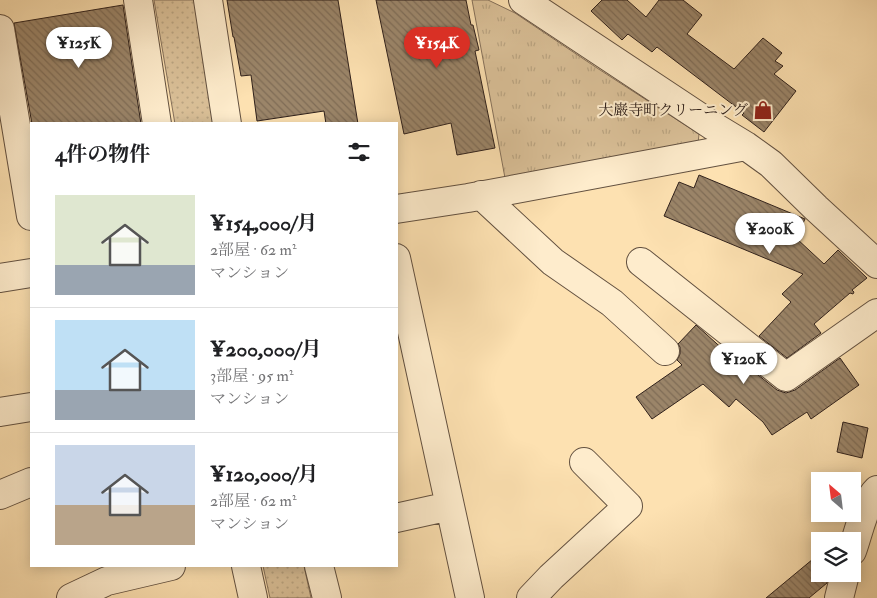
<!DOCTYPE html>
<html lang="ja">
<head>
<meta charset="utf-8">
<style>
  body { margin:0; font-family:"IM FELL Double Pica","Noto Serif JP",serif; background:#f2f2f2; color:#202124; height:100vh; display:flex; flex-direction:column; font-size:19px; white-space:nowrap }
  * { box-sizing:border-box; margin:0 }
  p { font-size:16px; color:#757577 }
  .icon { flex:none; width:28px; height:28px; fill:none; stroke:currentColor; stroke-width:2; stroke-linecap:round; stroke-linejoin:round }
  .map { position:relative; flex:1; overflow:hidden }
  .side { position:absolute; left:30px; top:122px; width:368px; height:445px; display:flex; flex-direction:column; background:#fff; border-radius:0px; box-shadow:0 2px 12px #0003 }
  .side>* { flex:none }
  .needle { width:32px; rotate:332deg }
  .fabs { position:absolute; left:811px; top:472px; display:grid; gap:10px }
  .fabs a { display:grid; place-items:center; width:50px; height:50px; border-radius:0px; background:#fff; box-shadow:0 2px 12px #0003; font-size:25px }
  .price { position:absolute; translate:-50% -42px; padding:0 11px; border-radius:18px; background:#fff; color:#222; font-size:16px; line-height:32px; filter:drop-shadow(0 1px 2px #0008) }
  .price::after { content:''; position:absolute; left:50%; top:30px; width:15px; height:11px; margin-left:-8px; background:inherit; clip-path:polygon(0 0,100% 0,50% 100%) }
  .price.selected { background:#d93025; color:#fff }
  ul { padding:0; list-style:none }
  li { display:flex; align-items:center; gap:15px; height:125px; padding:0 25px }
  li+li { border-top:1px solid #e0e0e0 }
  li span { display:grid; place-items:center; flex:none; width:140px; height:100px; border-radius:0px; color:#555 }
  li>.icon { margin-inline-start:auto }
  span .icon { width:60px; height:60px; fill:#fffc; stroke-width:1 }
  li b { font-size:21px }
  h2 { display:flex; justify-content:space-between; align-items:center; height:60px; padding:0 25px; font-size:21px }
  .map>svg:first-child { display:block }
  .grass { fill:url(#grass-dots); stroke:#85705a }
  .park { fill:url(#park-tufts); stroke:#85705a }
  .building { fill:url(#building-back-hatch); stroke:#30211b }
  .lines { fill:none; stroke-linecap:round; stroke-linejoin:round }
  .minor-casing { stroke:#635140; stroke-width:30 }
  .minor { stroke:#feeccc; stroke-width:28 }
  .labels { text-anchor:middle; stroke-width:4; stroke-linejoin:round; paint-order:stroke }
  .poi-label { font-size:15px; fill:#30211b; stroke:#feeccc; text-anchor:end }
</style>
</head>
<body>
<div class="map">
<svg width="877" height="598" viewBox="0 0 877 598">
  <defs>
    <pattern id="grass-dots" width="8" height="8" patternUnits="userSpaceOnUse" patternTransform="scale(1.25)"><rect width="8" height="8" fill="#dac098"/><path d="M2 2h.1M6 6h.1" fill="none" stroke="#bba582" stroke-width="1.8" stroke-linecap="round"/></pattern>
    <pattern id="park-tufts" width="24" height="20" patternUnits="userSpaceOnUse" patternTransform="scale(1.25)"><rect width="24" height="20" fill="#dac098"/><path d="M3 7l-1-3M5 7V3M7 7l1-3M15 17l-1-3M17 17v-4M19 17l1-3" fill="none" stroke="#bba582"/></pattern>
    <pattern id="building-back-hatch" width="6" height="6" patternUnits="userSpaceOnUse" patternTransform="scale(1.25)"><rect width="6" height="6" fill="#9b8569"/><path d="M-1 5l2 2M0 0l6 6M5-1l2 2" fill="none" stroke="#7f6c56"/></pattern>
  </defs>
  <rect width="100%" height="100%" fill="#fde1b1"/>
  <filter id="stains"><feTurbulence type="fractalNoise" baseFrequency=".004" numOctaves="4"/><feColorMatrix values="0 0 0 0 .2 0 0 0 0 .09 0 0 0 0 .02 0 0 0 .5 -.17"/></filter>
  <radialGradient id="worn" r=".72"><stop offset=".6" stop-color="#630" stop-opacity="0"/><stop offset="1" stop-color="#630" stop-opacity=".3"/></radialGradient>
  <path class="grass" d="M154,0H197L219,124H175Z
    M263,566H304L311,598H270Z"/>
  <path class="park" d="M472,0H488L515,13L597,68L699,134L698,144L505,178Z"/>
  <path class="building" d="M227,0H338L358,124H326L324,111L257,121L251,75L241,76L234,37H233Z
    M376,0H466L471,25H473L479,50L475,51L495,148L457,155L451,123L404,134Z
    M602,0H627L646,17L659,0H683L702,15L687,34L734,69L763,38L782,53L775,61L783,66L774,74L796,91L764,132L742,115L744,113L657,47L652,52L628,34L622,40L591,11Z
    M123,5L141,124H32L14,23Z
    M699,175L805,219L796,238L824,264L838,250L867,278L852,290L854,292L853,294L850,293L814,324L821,333L787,358L759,336L791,302L782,294L803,274L664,216L679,182L694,188Z
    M696,325L736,361L738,359L777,390L786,393L795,390L840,358L859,385L811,419L807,412L772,435L763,422L736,399L729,407L703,384L652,419L636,397L682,365L677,360L680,354V347L678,344Z
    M843,422L868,428L862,458L837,452Z
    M813,559L820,567V574H826L828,577L827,583L809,598H766Z"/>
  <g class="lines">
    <g class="minor-casing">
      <path id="minor" d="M138,0L157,124
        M208,0L227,124
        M523,0L713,126L746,146L771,164L816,208L877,264
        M0,29L31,216
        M481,195L553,262L612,303L665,351
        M396,209L468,198L746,146
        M396,258L470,598
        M641,262L786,377L877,313
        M0,278L31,273
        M0,412L31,407
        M0,495L31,482
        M396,518L450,506
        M852,551C858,535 865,501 877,490
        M246,566L253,598
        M319,566L327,598
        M71,598L107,581L171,566
        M531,598L551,577L628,506L584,462
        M839,598L845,574"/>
    </g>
    <use href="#minor" class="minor"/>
  </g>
  <defs>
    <g id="shop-bare" transform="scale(1.5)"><path d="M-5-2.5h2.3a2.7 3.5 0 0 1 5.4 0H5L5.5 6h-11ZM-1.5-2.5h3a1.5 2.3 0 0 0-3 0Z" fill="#8f2418" stroke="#feeccc" stroke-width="2.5" paint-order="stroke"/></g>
  </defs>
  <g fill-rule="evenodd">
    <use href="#shop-bare" x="763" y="110"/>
  </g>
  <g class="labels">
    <g class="poi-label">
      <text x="748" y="115">大巌寺町クリーニング</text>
    </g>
  </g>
  <rect width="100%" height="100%" filter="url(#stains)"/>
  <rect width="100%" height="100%" fill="url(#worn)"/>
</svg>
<div class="fabs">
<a><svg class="needle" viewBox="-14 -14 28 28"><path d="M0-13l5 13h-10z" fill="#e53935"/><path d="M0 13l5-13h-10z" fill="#757577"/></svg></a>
<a><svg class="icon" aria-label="layers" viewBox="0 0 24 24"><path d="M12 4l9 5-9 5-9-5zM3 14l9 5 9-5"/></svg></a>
</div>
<b class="price" style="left:79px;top:69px">¥125K</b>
<b class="price selected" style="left:437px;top:69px">¥154K</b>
<b class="price" style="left:770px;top:255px">¥200K</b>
<b class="price" style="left:744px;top:385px">¥120K</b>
<section class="side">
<h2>4件の物件<svg class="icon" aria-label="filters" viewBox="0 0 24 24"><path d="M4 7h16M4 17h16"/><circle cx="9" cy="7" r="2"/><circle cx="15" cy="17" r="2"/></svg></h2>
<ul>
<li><span style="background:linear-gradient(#dfe7d0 70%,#9aa5b1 0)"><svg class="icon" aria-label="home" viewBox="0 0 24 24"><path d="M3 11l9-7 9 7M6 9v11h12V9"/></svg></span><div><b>¥154,000/月</b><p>2部屋 · 62 m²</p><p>マンション</p></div></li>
<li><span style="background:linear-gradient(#bfe0f5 70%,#9aa5b1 0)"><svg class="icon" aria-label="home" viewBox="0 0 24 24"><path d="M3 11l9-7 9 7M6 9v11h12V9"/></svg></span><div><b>¥200,000/月</b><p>3部屋 · 95 m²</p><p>マンション</p></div></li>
<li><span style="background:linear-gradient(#c9d6e8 60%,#b9a48a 0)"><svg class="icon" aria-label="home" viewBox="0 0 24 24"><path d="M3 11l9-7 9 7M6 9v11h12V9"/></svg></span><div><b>¥120,000/月</b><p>2部屋 · 62 m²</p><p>マンション</p></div></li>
</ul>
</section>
</div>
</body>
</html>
